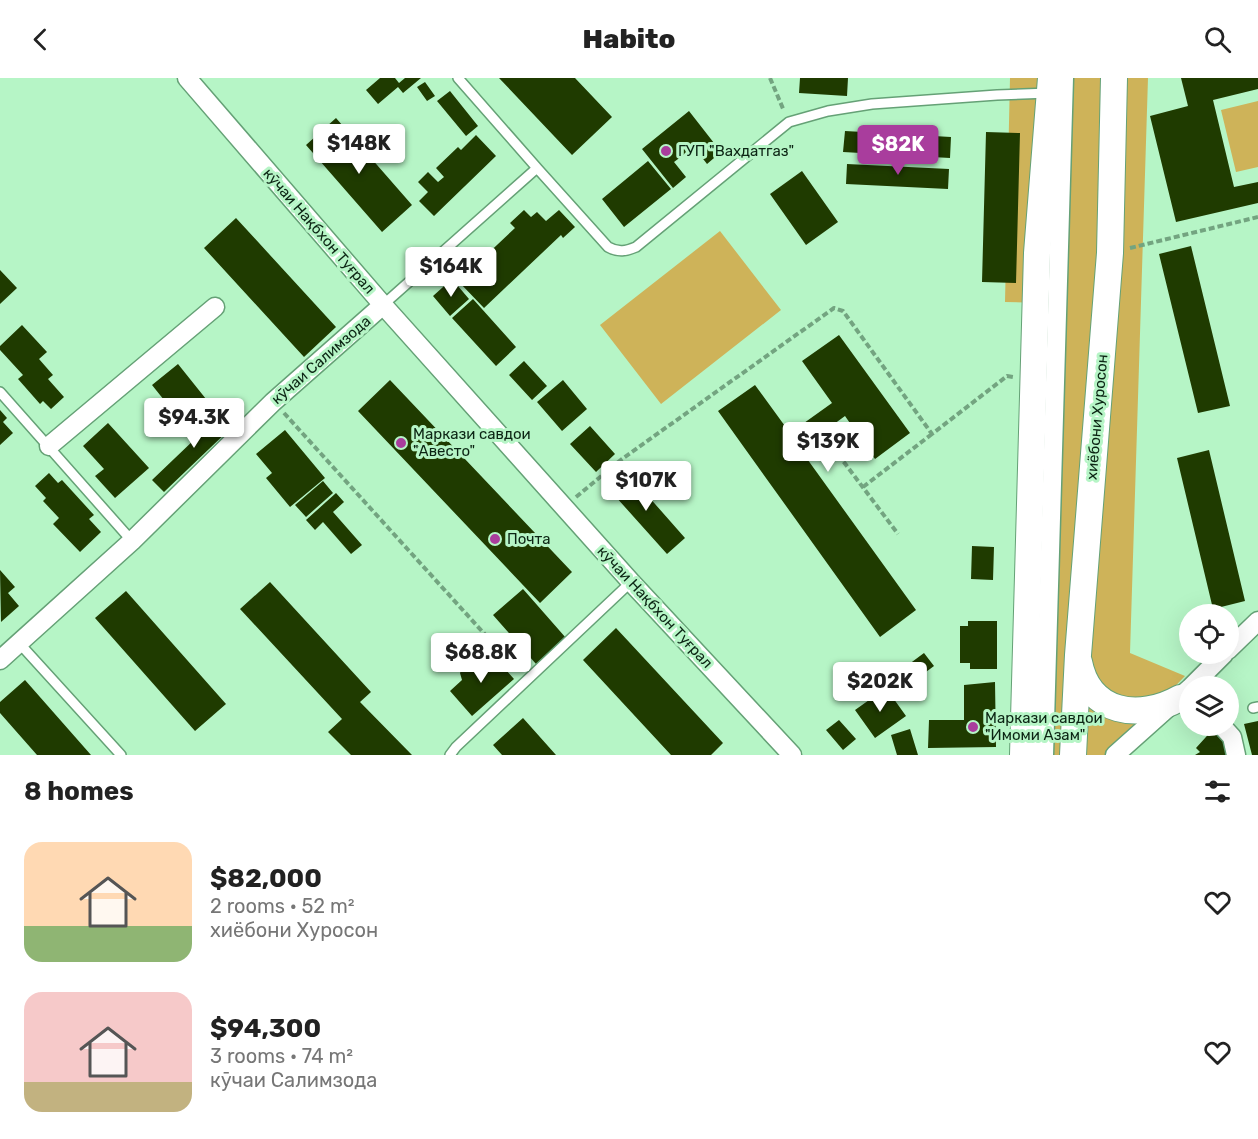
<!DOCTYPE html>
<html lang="en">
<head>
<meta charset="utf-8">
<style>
  body { margin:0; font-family:Rubik,sans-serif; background:#f6f6f6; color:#222; height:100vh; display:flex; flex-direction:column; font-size:22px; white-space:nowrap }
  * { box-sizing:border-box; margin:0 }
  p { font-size:20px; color:#767676 }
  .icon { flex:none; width:33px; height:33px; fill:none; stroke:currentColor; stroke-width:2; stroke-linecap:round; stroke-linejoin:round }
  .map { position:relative; height:677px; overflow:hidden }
  .drawer { display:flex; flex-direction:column; background:#fff; flex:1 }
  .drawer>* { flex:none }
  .buttons { position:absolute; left:1179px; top:526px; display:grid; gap:12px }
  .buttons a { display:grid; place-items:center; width:60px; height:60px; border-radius:50%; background:#fff; box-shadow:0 6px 24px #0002; font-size:30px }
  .price { position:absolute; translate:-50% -51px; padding:0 14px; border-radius:6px; background:#fff; color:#222; font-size:20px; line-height:39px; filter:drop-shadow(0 2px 3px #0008) }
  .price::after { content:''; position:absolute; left:50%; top:36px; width:18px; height:14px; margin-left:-9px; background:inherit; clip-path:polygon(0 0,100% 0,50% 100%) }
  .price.on { background:#a93d9d; color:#fff }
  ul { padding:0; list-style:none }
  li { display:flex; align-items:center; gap:18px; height:150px; padding:0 24px }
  li span { display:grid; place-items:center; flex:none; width:168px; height:120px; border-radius:18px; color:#555 }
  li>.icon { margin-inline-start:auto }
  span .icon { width:72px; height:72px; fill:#fffc; stroke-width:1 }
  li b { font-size:26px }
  h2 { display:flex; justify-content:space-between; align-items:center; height:72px; padding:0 24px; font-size:26px }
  header { display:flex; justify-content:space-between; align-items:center; height:78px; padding:0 24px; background:#fff; font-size:27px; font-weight:800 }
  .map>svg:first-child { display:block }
  .green { fill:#ceb359 }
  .building { fill:#1f3b00 }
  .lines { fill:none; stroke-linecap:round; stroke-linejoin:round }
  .lane-casing { stroke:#65a176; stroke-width:12 }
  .street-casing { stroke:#65a176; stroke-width:21 }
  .secondary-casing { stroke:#65a176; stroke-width:28 }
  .path { stroke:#73a480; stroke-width:4; stroke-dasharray:6 3; stroke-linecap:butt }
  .lane { stroke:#fff; stroke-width:9 }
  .street { stroke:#fff; stroke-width:18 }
  .secondary { stroke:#fff; stroke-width:26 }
  .poi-dot { fill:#a93d9d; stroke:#b6f5c6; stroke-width:2 }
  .labels { text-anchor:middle; stroke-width:6; stroke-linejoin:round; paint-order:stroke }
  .poi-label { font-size:15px; fill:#0c2514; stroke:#b6f5c6; text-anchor:start }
  .street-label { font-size:15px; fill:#0c2514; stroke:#b6f5c6 }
</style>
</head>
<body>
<header><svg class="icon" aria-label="back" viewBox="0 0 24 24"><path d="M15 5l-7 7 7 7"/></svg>Habito<svg class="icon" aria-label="search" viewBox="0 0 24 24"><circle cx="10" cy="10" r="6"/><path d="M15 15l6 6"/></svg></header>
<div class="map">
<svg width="1258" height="677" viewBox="0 0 1258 677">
  <rect width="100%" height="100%" fill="#b6f5c6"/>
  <path class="green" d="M1010,0H1148L1130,575L1185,598L1109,677H1029L1044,225L1005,224Z
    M1258,23V89L1236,94L1221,32Z
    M720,153L781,232L661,326L600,247Z"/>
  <path class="building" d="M380,0H395L399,5L405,0H421L403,15L398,9L378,26L366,12Z
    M499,0H575L612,39L572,77Z
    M800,0H848L847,18L799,15Z
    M1181,0H1258V11L1213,22L1234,109L1258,104V125L1176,144L1150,38L1188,28Z
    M425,4L435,18L427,23L417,9Z
    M450,13L478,48L466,58L437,23Z
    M689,33L721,74L707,86L694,69L674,84L686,99L673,110L642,71Z
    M336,40L412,127L382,154L306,67Z
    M845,53L951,59L950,80L843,74Z
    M986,54L1020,55L1016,205L982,204Z
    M476,57L496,78L434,138L419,123L428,114L418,104L428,94L438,104L444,99L436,90L458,69L461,72Z
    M648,83L671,111L624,149L602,121Z
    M847,86L949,91L948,111L846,106Z
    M802,93L838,144L806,167L770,116Z
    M524,132L531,139L537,134L546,143L559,132L575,149L563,160L561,157L484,230L459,204L466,198L459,191L475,177L480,183L515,150L510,145Z
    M236,140L336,249L304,279L204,170Z
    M1191,168L1230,328L1198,335L1159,176Z
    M0,192L17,210L0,226Z
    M452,201L469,221L450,238L433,218Z
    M473,221L516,269L496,288L452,240Z
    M22,247L47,274L39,281L53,297L48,301L64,319L51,331L43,323L40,326L18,301L23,297L0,272V268Z
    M839,257L910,355L875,381L845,338L800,371L916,532L880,559L718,333L755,307L790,355L832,325L802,283Z
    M524,283L547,308L532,322L509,297Z
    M178,286L210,326L184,347L152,307Z
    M390,302L572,494L540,525L358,333Z
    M563,302L587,331L562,353L537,324Z
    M212,331L231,350L164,414L152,402L197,359L190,352Z
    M0,332L7,340L3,344L13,355L0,367Z
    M108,345L149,390L115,420L95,398L104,391L83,368Z
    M590,348L615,376L596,394L570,366Z
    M285,352L325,400L290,429L266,400L272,395L256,376Z
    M1209,372L1245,523L1213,531L1177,380Z
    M626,393L685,460L667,476L607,409Z
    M49,395L58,405L62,402L94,437L89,441L101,454L80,474L53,446L59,440L43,423L46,420L35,408Z
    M323,403L333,415L306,439L295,427Z
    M336,415L344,424L333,434L362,467L351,476L323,444L315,452L306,442Z
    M972,468L994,469L993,502L971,501Z
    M0,492L15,509L8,515L19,528L1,544Z
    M270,504L371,614L360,624L412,677H351L328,654L342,641L240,531Z
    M523,511L566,560L536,586L493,537Z
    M126,513L226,626L195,653L95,540Z
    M968,543H997V591H970V585H960V548H968Z
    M616,550L723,665L711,677H671L583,582Z
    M924,575L934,588L895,617L885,604Z
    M492,576L514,601L472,638L450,613L462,602L460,595L463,588L470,585L478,588Z
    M25,602L91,677H37L0,635V624Z
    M995,604L996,669L928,670L929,642H964V607Z
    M886,610L906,638L875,660L855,632Z
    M523,640L556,677H502L493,667Z
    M839,642L856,661L843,672L826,652Z
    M1258,643V677H1252L1244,646Z
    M1215,649L1230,663L1229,677H1195L1200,674L1196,670Z
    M910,651L918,677H897L891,657Z"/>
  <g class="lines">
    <g class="lane-casing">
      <path id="lane" d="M458,0L537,90
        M383,227L537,90L608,169C619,175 626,173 636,169L789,44L828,33L872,26L997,17L1049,15
        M0,314L132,463
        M20,566L121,677
        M1253,630L1258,629
        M450,677L456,669L631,504"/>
    </g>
    <g class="street-casing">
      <path id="street" d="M187,0L383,227L631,504L792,677
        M49,368L215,229
        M1228,572L1258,543
        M0,582L132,463L273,324L383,227
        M1191,609L1224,576
        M1222,648L1232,659L1236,677
        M1044,677L1064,0
        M1115,677L1190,610"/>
    </g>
    <g class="secondary-casing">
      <path id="secondary" d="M1079,584C1089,636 1139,643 1180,620
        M1023,677L1037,175L1051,0
        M1073,677L1078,577L1110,175L1114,0"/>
    </g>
    <path class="path" d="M770,0L784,33
      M1130,170L1258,139
      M284,335L519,594
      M822,355L898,456
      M863,409L932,356
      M576,419L622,381L834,230L843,233L932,356L1007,298L1013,299"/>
    <use href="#lane" class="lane"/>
    <use href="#street" class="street"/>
    <use href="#secondary" class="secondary"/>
  </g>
  <g class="poi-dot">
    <circle cx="666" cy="73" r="6"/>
    <circle cx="401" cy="365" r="6"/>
    <circle cx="495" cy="461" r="6"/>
    <circle cx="973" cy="649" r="6"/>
  </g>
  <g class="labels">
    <g class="poi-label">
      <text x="678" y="78">ГУП "Вахдатгаз"</text>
      <text x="413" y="361">Маркази савдои<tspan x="413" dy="17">"Авесто"</tspan></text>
      <text x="507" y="466">Почта</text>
      <text x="985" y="645">Маркази савдои<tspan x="985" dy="17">"Имоми Азам"</tspan></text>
    </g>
    <g class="street-label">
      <text transform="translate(319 153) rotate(49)" y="5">кӯчаи Нақбхон Туғрал</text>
      <text transform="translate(321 282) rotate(-41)" y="5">кӯчаи Салимзода</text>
      <text transform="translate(1097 339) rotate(-85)" y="5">хиёбони Хуросон</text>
      <text transform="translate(655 529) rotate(47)" y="5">кӯчаи Нақбхон Туғрал</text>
    </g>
  </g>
</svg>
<div class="buttons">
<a><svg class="icon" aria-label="locate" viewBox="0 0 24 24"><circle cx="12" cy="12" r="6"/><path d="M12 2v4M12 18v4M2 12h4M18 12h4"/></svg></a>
<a><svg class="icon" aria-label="layers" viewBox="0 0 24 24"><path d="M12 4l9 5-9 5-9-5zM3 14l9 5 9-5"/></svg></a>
</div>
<b class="price" style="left:359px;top:97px">$148K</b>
<b class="price on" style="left:898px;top:98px">$82K</b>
<b class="price" style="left:451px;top:220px">$164K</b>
<b class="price" style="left:194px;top:371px">$94.3K</b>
<b class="price" style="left:828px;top:395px">$139K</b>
<b class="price" style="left:646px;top:434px">$107K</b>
<b class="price" style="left:481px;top:606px">$68.8K</b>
<b class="price" style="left:880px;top:635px">$202K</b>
</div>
<section class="drawer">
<h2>8 homes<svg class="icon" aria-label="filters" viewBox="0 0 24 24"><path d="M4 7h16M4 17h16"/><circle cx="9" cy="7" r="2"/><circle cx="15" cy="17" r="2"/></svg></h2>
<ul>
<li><span style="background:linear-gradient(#ffd9b3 70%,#8fb573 0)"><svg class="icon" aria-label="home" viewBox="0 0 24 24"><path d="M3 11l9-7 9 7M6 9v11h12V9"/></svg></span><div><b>$82,000</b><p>2 rooms · 52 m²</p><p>хиёбони Хуросон</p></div><svg class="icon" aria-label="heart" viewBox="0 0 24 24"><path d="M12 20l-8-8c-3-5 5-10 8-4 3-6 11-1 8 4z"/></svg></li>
<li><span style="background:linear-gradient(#f6c9c9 75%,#c2b280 0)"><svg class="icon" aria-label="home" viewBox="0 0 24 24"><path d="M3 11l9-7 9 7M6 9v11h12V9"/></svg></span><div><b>$94,300</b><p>3 rooms · 74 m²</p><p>кӯчаи Салимзода</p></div><svg class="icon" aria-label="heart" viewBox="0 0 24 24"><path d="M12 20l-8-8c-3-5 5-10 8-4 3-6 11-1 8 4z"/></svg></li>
</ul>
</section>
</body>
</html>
